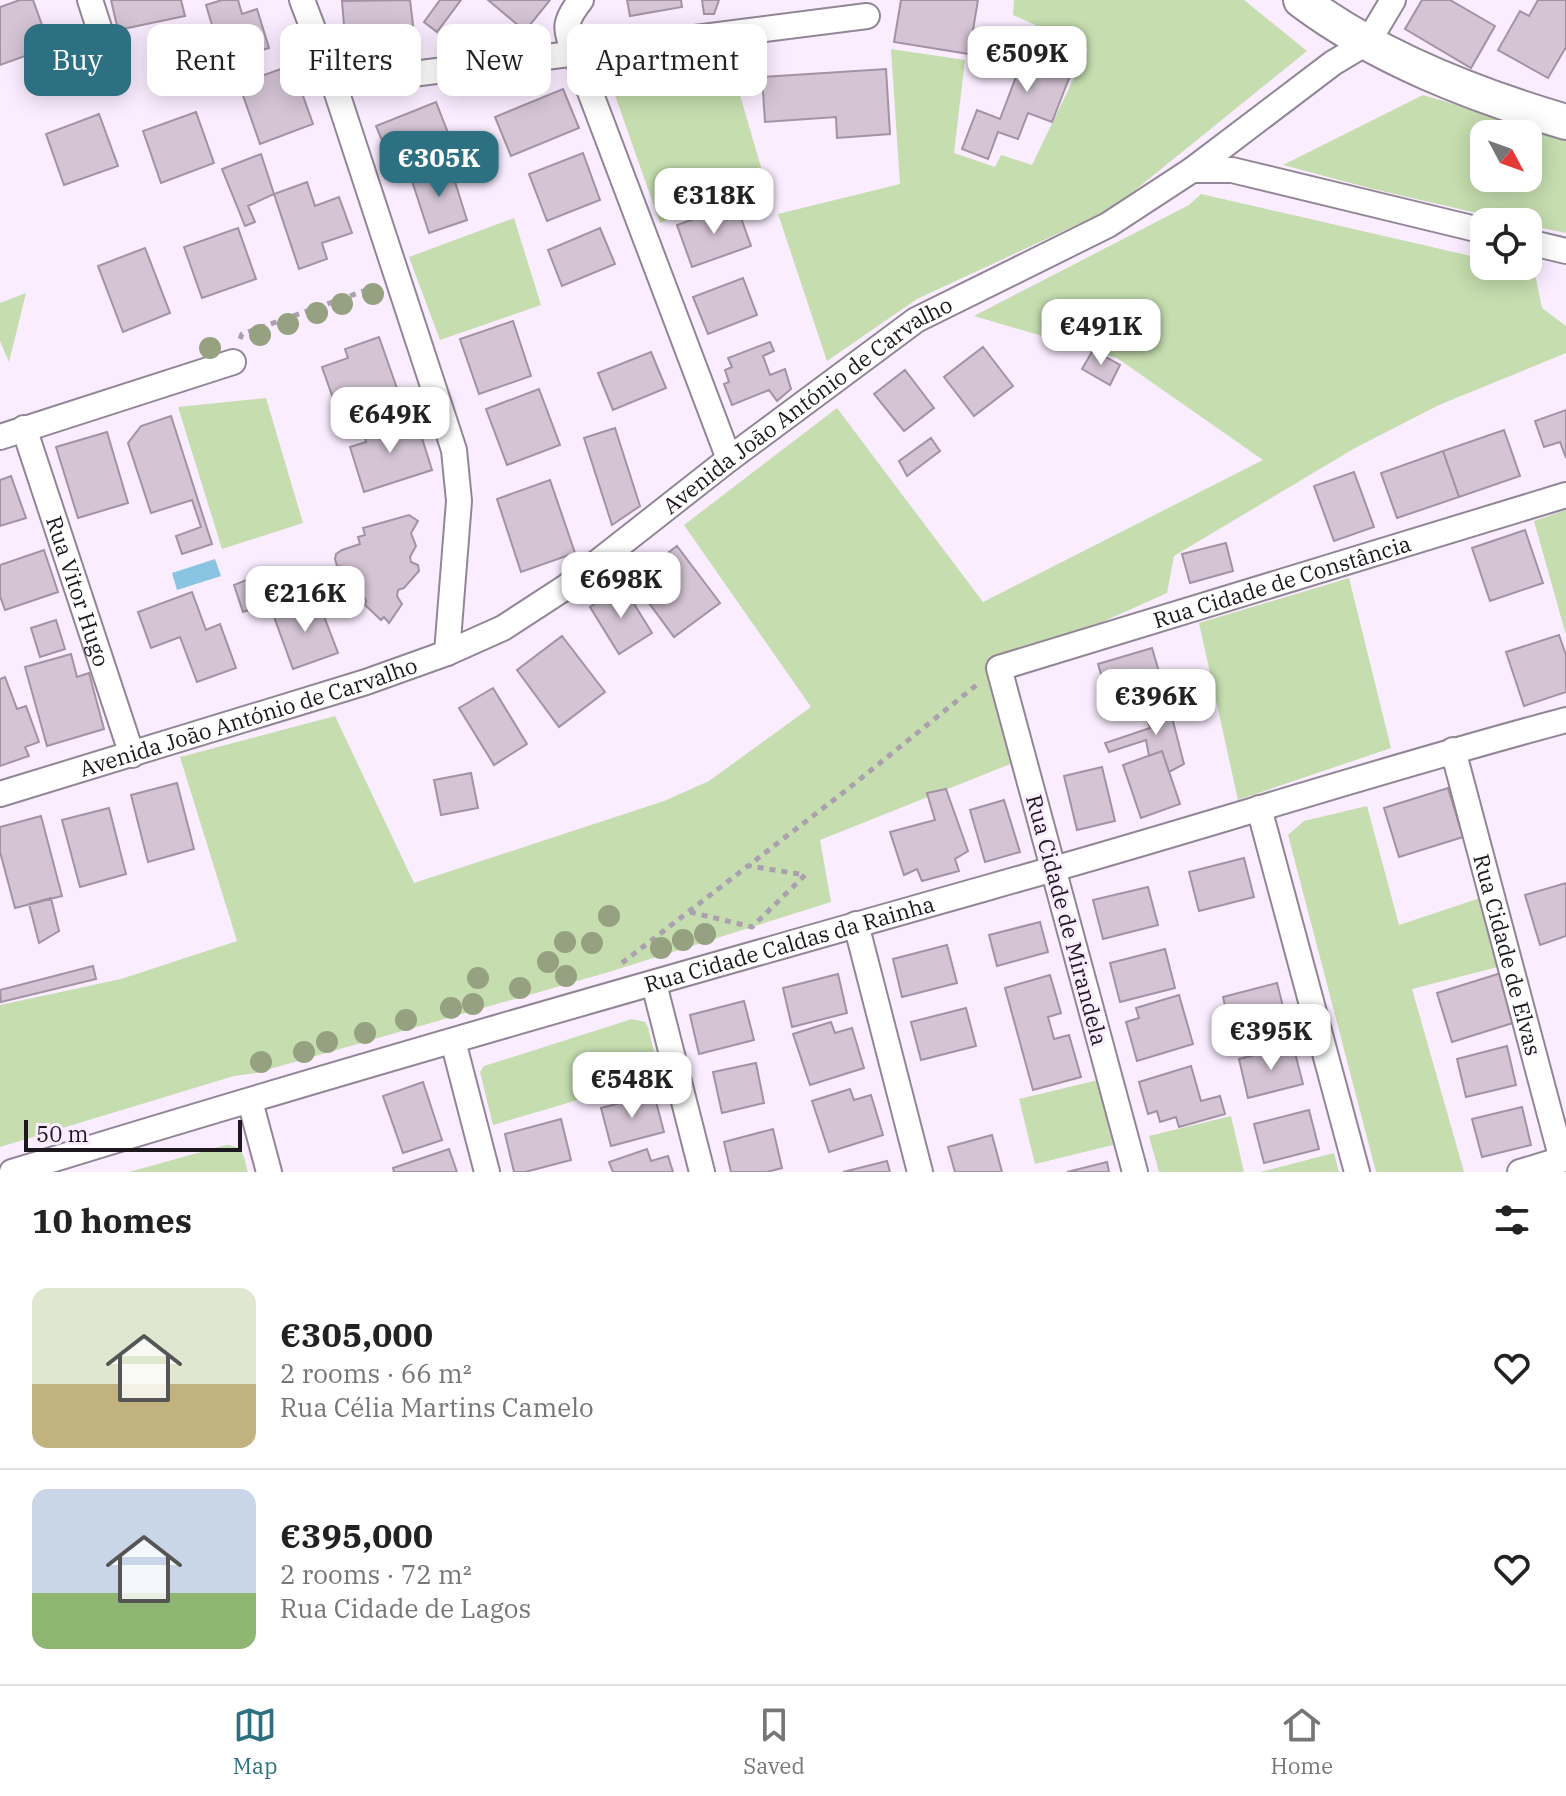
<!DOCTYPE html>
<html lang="en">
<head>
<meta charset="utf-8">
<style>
  body { margin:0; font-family:"IBM Plex Serif",serif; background:#f2f2f2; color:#222; height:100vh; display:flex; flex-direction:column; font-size:30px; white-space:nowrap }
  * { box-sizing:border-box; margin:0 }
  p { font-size:26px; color:#767676 }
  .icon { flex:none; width:44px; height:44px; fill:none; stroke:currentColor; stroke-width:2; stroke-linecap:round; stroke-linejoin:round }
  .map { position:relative; height:1172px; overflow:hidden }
  .side { display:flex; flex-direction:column; background:#fff; flex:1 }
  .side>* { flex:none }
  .banner { position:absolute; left:24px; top:24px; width:800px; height:72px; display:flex; gap:16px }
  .needle { width:52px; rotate:131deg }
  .fabs { position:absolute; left:1470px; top:120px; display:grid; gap:16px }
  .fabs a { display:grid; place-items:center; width:72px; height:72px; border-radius:16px; background:#fff; box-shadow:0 4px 20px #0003; font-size:40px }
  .scale { position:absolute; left:24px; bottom:20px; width:218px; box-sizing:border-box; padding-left:8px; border:4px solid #1c181e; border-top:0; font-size:22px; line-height:28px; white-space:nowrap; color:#1c181e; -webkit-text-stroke:6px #faedff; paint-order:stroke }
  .price { position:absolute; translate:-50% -68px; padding:0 18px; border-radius:16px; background:#fff; color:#222; font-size:26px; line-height:52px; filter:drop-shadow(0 2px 4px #0008) }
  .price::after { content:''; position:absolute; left:50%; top:48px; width:24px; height:18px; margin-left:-12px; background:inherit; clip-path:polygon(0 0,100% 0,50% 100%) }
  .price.active { background:#2d7081; color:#fff }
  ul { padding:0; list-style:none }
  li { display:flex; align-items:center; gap:24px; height:200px; padding:0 32px }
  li+li { border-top:2px solid #e0e0e0 }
  li span { display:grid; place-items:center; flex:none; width:224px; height:160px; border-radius:16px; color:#555 }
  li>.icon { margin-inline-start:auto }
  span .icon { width:96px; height:96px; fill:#fffc; stroke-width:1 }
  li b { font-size:34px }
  h2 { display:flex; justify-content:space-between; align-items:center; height:96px; padding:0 32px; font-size:34px }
  .pill { padding:0 28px; border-radius:16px; background:#fff; box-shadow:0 4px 20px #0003; font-size:28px; line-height:72px }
  .pill.active { background:#2d7081; color:#fff }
  .tabs { display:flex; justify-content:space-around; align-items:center; height:112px; border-top:2px solid #e0e0e0; background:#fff; font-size:22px; color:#767676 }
  .tabs a { display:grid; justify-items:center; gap:4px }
  .tabs .active { color:#2d7081 }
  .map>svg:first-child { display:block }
  .green { fill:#c5ddaf; fill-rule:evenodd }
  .water { fill:#89c5e3 }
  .building { fill:#d4c4d4; stroke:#a293a2; stroke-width:2 }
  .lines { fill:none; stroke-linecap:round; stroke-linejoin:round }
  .street-casing { stroke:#928696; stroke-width:28 }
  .secondary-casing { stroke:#928696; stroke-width:38 }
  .path { stroke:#aaa0ae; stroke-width:5; stroke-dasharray:6 6; stroke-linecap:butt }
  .street { stroke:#fff; stroke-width:24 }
  .secondary { stroke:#fff; stroke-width:34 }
  .tree { fill:#96a182 }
  .labels { text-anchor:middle; stroke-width:6; stroke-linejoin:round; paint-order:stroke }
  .street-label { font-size:22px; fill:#1c181e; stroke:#faedff }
</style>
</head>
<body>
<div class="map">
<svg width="1566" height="1172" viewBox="0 0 1566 1172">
  <rect width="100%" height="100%" fill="#faedff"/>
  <path class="green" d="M1014,0H1244L1307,51L1113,208L917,299L827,361L778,214L900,184L891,49L965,60L954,153L995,167L1001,155L1032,165L1088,49L1013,15Z
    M728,54L765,181L660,223L611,84L619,67Z
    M1423,95L1566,137V233L1528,225V222H1516L1373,189L1283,165ZM1484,134H1528V178H1484Z
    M1201,194L1484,259V266H1515L1534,270L1542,308L1566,326V353L1439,405L1355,448L1174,556L1167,593L999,668L1023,759L820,840L831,902L609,972L256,1073L234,1076L0,1147V1005L121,979L237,941L180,757L335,716L414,883L664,801L709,781L811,707L684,525L837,408L983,602L1263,460L1117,358L974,316L1189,205Z
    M514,218L541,305L440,340L409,257Z
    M26,293L9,362L0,341V303Z
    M266,398L303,523L222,549L178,407Z
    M1566,510V635L1534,521Z
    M1349,578L1391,748L1238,800L1199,623Z
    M1367,806L1399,925L1480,898L1498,967L1412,989L1464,1172H1376L1288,835L1304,821Z
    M632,1019L645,1022L648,1027L660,1076L493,1125L480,1072L484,1066Z
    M1098,1080L1113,1145L1035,1164L1019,1099Z
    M1231,1116L1244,1172H1159L1149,1136Z
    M226,1145C245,1146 243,1156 248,1172H129Z
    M1334,1153L1339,1172H1260Z"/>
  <path class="water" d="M63,49L75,54L83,79L48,91L41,71L59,65L56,54Z
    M215,559L221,576L177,590L172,573Z"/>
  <path class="building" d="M20,0H33L50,47L0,65V7Z
    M111,0H181L185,16L118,30Z
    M222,0H238L242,14L257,9L269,48L223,62L206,5Z
    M410,0L415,42L346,49L342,1Z
    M440,0H461L437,32L424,22Z
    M488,0H550L525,31Z
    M627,0H681L682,7L630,16Z
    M702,0H719L714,14H704Z
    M901,0H978L969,54L894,42Z
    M1422,0H1450L1495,26L1471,68L1405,29Z
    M1538,0H1566V47L1548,78L1498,50L1520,11L1529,16Z
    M1033,32L1080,50L1052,122L1028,113L1018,139L998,132L988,159L962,149L977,110L1000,119Z
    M292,65L313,124L260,144L239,84Z
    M886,69L890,134L837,138L836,117L765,122L762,77Z
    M563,89L579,128L511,156L495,117Z
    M436,102L450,138L391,162L376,126Z
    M196,112L214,163L161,183L143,131Z
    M99,114L118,166L64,185L46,134Z
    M583,153L600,200L547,221L529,174Z
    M261,154L274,194L248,206L255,222L245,226L222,169Z
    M450,166L467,220L429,233L411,178Z
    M307,182L315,206L339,197L352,233L322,243L327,259L299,269L274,194Z
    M736,204L751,246L692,267L677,225Z
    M238,228L256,279L202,298L184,247Z
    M600,228L615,264L562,286L548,250Z
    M145,248L170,313L123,332L98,266Z
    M743,278L757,315L708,334L693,297Z
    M513,321L531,376L479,394L460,339Z
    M379,337L400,397L340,418L322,367L348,358L345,349Z
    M770,342L774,351L763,356L770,375L785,369L791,389L777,401L769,390L732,405L724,384L729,382L725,370L732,367L728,358Z
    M983,347L1013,386L974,416L944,377Z
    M1093,350L1120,365L1110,385L1082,369Z
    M651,352L666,388L613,410L598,373Z
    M905,370L934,408L904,431L874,394Z
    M539,389L560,445L507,465L486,409Z
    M1566,410V458L1560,442L1544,447L1535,421Z
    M171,416L212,544L182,554L176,536L201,527L192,500L151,513L128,443L141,426Z
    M408,416L415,437L421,435L432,470L364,492L350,447L366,442L363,431Z
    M615,428L640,506L612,525L584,438Z
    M1504,430L1520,476L1459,497L1443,451Z
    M107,432L128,503L78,518L56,447Z
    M931,438L940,451L907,476L899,461Z
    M1443,451L1459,497L1397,518L1381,473Z
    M1354,472L1374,527L1334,541L1314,486Z
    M11,476L26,518L0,526V480Z
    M550,480L575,553L521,572L497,499Z
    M409,515L418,521L411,533L416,546L410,557L411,562L418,565L419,571L404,588L398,590L397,596L402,604L389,623L384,617L381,620L365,605L366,601L362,594L355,596L351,580L356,574L349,568L337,566L335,559L336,554L342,550L360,544L358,537L365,535L363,528Z
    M1525,530L1543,583L1490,601L1472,548Z
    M1226,543L1233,571L1190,583L1182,554Z
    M677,546L720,603L674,637L632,580Z
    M44,550L58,592L5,610L0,596V565Z
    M251,578L261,606L243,612L234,585Z
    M623,586L652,633L619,654L590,607Z
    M192,592L206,630L220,624L236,668L197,682L180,637L151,648L138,612Z
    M317,598L338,653L293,669L273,614Z
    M56,620L65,649L40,657L31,628Z
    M1559,635L1566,655V692L1524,706L1506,652Z
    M562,636L605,692L559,727L517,670Z
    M1152,648L1168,702L1114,718L1098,664Z
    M71,654L77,677L89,673L104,729L47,746L25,667Z
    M5,677L17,709L26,706L39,742L25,747L29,756L0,766V679Z
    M493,688L527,744L494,765L459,708Z
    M1168,702L1184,764L1169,772L1162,751L1149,756L1146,740L1109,752L1105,743L1150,728L1144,710Z
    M1162,751L1180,804L1141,818L1123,765Z
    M1102,767L1115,821L1077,830L1064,776Z
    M471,773L478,808L441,815L434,780Z
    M177,783L194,849L148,862L131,795Z
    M1448,788L1463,837L1399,857L1384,808Z
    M946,789L968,851L955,859L959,871L922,881L917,869L904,875L890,832L935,820L927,793Z
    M1004,800L1020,852L985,862L970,810Z
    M109,808L126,874L80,887L62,820Z
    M41,816L62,896L15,908L0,852V827Z
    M1244,858L1254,897L1199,911L1189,872Z
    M1566,883V936L1540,945L1525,895Z
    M1148,887L1158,925L1103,939L1093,900Z
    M51,898L59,931L39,943L29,904Z
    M1040,922L1048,952L997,966L989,935Z
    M947,945L957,983L902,997L893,959Z
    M1165,949L1175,988L1120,1002L1110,963Z
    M93,966L96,979L1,1002L0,990Z
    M1501,973L1516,1022L1452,1042L1437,993Z
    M838,974L847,1013L792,1027L783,988Z
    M1050,975L1061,1013L1048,1017L1054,1039L1069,1035L1081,1077L1033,1090L1005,988Z
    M1277,983L1287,1022L1232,1036L1223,997Z
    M1179,995L1193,1044L1137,1061L1126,1022L1139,1018L1136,1008Z
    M744,1001L754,1040L699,1054L690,1015Z
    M966,1008L976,1046L921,1060L911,1022Z
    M831,1022L835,1033L852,1028L864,1068L810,1085L793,1034Z
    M1293,1045L1303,1084L1248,1098L1239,1059Z
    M1507,1046L1516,1085L1466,1097L1457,1059Z
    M756,1063L764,1103L722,1113L713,1072Z
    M1191,1066L1201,1101L1220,1096L1225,1114L1179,1127L1176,1117L1160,1122L1157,1111L1148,1114L1139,1082Z
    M423,1082L442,1140L403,1153L383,1096Z
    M850,1089L854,1100L871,1095L883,1135L829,1152L812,1101Z
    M654,1094L664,1132L611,1146L601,1108Z
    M1522,1107L1531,1145L1482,1157L1472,1119Z
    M1309,1110L1319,1149L1264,1163L1254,1124Z
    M561,1119L571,1160L525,1172H514L505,1134Z
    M773,1129L782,1168L767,1172H731L724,1142Z
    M992,1135L1002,1172H955L948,1147Z
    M449,1149L457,1172H394L393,1168Z
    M647,1149L651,1161L668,1156L673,1172H613L609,1162Z
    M887,1161L890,1172H843Z
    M1107,1162L1109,1172H1067Z"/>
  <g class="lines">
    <g class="street-casing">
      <g id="street">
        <path d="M90,0L116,80"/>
        <path d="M302,0L334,84L454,450L459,501L447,653"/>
        <path d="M581,0C565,20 563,29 575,52L729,459"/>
        <path d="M334,84L867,16"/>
        <path d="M1192,170H1232L1484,231"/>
        <path d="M1528,242L1566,251"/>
        <path id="s1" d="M24,428L132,755"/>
        <path d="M0,437L233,362"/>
        <path id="s2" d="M1453,750L1562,1160"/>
        <path id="s3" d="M0,794L366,682L447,653L503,628L566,587L729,459L916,320L1108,225L1192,170L1333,63L1368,42L1393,0"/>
        <path d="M1259,808L1357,1172"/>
        <path d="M856,924L920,1172"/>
        <path d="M654,984L702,1172"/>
        <path d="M453,1041L487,1172"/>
        <path d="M250,1101L269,1172"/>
        <path id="s4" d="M12,1172C356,1066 704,968 1050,870C1223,821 1393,766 1566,720"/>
        <path id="s5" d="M1135,1172L999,668L1566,495"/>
        <path d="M1520,1172L1566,1158"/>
      </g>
    </g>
    <g class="secondary-casing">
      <path id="secondary" d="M1301,0C1378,58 1474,95 1566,122"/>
    </g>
    <path class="path" d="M240,339L242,334L375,287
      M690,912L752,927L805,875L750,866
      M622,963L844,792L979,683"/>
    <use href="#street" class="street"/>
    <use href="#secondary" class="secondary"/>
  </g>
  <g class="tree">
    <circle cx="373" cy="294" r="11"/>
    <circle cx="342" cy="304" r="11"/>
    <circle cx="317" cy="313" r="11"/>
    <circle cx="288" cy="324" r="11"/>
    <circle cx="260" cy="335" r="11"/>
    <circle cx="210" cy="348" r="11"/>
    <circle cx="609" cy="916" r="11"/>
    <circle cx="705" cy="934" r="11"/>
    <circle cx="683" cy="940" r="11"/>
    <circle cx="565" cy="942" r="11"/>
    <circle cx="592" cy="943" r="11"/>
    <circle cx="661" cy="948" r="11"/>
    <circle cx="548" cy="962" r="11"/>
    <circle cx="566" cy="976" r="11"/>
    <circle cx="478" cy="978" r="11"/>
    <circle cx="520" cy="988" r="11"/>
    <circle cx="473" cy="1004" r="11"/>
    <circle cx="451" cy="1008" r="11"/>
    <circle cx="406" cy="1020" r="11"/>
    <circle cx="365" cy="1033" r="11"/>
    <circle cx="327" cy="1042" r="11"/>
    <circle cx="304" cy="1052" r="11"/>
    <circle cx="261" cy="1062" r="11"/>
  </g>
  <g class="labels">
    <g class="street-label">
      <text dy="8" stroke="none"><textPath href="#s3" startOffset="908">Avenida João António de Carvalho</textPath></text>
      <text dy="8" stroke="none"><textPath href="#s5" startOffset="818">Rua Cidade de Constância</textPath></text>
      <text dy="8" stroke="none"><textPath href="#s1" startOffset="172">Rua Vitor Hugo</textPath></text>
      <text dy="8" stroke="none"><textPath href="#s3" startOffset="260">Avenida João António de Carvalho</textPath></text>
      <text transform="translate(1067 920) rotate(75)" y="8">Rua Cidade de Mirandela</text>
      <text dy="8" stroke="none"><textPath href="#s4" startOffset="810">Rua Cidade Caldas da Rainha</textPath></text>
      <text dy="8" stroke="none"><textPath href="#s2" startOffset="212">Rua Cidade de Elvas</textPath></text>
    </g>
  </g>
</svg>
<div class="fabs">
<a><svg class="needle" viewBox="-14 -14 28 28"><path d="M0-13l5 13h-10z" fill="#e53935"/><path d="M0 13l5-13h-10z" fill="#767676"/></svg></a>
<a><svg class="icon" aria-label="locate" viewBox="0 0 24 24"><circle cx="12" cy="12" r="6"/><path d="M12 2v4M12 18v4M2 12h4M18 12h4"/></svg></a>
</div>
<div class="scale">50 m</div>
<b class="price" style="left:1027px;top:94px">€509K</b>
<b class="price active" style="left:439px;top:199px">€305K</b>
<b class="price" style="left:714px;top:236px">€318K</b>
<b class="price" style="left:1101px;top:367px">€491K</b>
<b class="price" style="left:390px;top:455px">€649K</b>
<b class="price" style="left:621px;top:620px">€698K</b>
<b class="price" style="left:305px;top:634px">€216K</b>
<b class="price" style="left:1156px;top:737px">€396K</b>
<b class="price" style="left:1271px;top:1072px">€395K</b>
<b class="price" style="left:632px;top:1120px">€548K</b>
<div class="banner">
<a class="pill active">Buy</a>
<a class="pill">Rent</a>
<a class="pill">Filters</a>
<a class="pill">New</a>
<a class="pill">Apartment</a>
</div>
</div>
<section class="side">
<h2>10 homes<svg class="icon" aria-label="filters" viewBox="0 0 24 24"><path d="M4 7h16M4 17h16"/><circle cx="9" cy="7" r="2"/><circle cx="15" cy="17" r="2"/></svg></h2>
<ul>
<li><span style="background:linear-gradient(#dfe7d0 60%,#c2b280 0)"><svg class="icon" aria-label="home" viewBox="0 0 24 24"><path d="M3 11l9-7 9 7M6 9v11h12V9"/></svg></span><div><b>€305,000</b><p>2 rooms · 66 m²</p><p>Rua Célia Martins Camelo</p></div><svg class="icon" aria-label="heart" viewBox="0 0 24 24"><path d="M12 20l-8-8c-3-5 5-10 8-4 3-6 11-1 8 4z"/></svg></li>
<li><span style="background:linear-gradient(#c9d6e8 65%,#8fb573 0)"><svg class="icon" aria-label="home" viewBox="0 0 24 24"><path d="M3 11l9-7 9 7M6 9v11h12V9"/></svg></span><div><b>€395,000</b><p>2 rooms · 72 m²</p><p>Rua Cidade de Lagos</p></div><svg class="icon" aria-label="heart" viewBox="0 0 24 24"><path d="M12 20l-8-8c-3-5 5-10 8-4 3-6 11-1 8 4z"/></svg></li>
</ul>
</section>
<nav class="tabs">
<a class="active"><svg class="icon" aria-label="map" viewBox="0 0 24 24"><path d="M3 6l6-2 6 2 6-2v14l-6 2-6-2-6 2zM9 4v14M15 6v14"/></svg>Map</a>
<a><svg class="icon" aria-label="saved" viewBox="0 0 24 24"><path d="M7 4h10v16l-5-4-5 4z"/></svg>Saved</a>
<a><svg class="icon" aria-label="home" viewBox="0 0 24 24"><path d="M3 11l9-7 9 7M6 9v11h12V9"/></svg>Home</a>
</nav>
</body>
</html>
